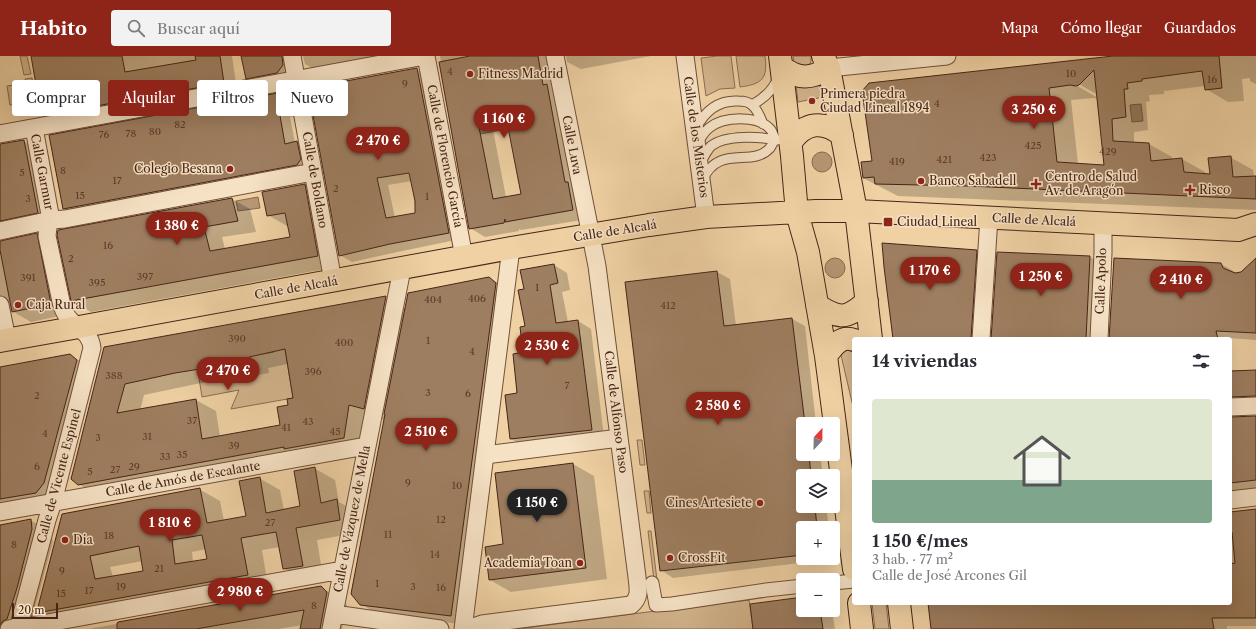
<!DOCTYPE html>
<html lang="es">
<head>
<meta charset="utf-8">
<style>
  body { margin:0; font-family:"Libre Caslon Text",serif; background:#f2f2f3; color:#2b2b33; height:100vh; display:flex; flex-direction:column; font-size:15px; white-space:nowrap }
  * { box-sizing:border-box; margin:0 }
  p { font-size:13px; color:#7c7c81 }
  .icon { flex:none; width:22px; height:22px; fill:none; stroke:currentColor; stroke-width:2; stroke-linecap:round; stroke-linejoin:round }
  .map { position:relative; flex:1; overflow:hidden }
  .side { position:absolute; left:852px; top:281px; width:380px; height:268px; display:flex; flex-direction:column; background:#fff; border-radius:4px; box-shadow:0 4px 16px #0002 }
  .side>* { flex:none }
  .banner { position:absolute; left:12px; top:24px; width:380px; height:36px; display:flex; gap:8px }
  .needle { width:26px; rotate:22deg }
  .tools { position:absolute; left:796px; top:361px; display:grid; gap:8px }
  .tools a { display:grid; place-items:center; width:44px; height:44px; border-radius:4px; background:#fff; box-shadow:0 4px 16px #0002; font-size:20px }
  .scale { position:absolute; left:12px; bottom:10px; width:46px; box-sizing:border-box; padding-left:4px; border:2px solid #472517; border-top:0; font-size:11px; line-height:14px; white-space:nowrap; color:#472517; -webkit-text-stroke:3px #f5e1c4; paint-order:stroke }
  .price { position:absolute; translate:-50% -34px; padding:0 9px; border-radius:14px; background:#8f2418; color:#fff; font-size:13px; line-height:26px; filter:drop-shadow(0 1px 2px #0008) }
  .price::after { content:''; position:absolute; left:50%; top:24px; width:12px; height:9px; margin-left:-6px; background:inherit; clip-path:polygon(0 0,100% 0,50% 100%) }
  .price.on { background:#222; color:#fff }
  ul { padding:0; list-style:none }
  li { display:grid; align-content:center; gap:8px; height:212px; padding:0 20px }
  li+li { border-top:1px solid #e1e1e2 }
  li span { display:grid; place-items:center; height:124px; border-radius:4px; color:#555 }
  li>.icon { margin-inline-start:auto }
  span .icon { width:72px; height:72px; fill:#fffc; stroke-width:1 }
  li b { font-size:17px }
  h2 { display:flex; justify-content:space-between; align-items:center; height:48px; padding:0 20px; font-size:17px }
  .pill { padding:0 14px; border-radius:4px; background:#fff; box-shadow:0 4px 16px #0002; font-size:14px; line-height:36px }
  .pill.on { background:#8f2418; color:#fff }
  header { display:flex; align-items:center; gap:24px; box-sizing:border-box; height:56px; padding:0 20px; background:#8f2418; color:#fff }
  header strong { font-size:19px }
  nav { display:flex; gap:22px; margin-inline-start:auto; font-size:14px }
  .search { width:280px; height:36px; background:#f2f2f3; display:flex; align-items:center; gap:10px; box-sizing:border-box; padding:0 14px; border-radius:4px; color:#7c7c81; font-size:15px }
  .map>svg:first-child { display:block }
  .green { fill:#d2b48c; stroke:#8c6c52 }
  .water { fill:#b69774; stroke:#8a694f }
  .shadow { fill:#0003; fill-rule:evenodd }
  .building { fill:#9e7e60; stroke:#472517; fill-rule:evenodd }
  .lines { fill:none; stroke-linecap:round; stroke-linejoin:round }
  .service-casing { stroke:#71503a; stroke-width:11 }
  .pedestrian-casing { stroke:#71503a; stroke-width:15 }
  .minor-casing { stroke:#71503a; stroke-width:19 }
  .primary-casing { stroke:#472517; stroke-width:24 }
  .service { stroke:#f5e1c4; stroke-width:9 }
  .pedestrian { stroke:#f5e1c4; stroke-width:13 }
  .minor { stroke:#f5e1c4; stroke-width:17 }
  .primary { stroke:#efd1a4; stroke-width:22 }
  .poi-dot { fill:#8f2418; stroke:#f5e1c4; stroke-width:1.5 }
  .labels { text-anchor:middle; stroke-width:3; stroke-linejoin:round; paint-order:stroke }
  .number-label { font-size:10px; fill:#5d3b29 }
  .poi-label { font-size:12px; fill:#472517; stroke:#f5e1c4; text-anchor:start }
  .street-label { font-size:12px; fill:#472517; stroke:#f5e1c4 }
</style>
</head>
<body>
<header>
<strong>Habito</strong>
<div class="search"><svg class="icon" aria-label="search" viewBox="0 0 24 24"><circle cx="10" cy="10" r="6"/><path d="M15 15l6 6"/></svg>Buscar aquí</div>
<nav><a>Mapa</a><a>Cómo llegar</a><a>Guardados</a></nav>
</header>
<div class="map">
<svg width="1256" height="573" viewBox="0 0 1256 573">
  <rect width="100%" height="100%" fill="#efd1a4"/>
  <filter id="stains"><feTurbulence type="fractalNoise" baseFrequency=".005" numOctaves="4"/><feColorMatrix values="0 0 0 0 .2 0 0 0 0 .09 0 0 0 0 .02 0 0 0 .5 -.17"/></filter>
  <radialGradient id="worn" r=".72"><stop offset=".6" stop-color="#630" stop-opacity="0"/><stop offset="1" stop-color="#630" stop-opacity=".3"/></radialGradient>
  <path class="green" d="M20,0H27L31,18L24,19Z
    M717,0H731L735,32L720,33L706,40L701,2Z
    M736,0H765C768,23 762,28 740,31Z
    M793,0H811V6L806,12L794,7Z
    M32,22L36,43L29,44L25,23Z
    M817,23L823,41L798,46L796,29Z
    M20,28L23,47L10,49L7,30Z
    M284,287L293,342L231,353L239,334L202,341L196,303L204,302L207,314L250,306L248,293L257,299L274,296Z
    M845,293L854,296V355L841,299L843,295Z
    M637,384H642L645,409H640Z
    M644,435H649L651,457H647Z
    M648,475H651L657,524H654Z
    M749,544L753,573H518L663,554Z
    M872,547H886L889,573H875Z"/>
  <path class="water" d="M1141,48L1143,65L1132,66L1130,49Z
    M499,64L501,74L480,78L478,68Z
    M812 106a10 10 0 1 1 20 0a10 10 0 1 1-20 0Z
    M258,141L260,152L238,155L236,145Z
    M825 212a10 10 0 1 1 20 0a10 10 0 1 1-20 0Z"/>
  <path class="shadow" d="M32,0H232L237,34L56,65L42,57Z
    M242,0H299L297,17L261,30L247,22Z
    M303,0H402L318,15L305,8Z
    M440,0H551L588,163L521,174L519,173V175L485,181L470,172ZM508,66L522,138L506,141L492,69Z
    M566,0H651L581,13L567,6Z
    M1122,0H1256V28L1250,25V22L1242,23L1244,45L1228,46L1206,33L1205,30L1164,35V38L1149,39L1150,45L1146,46L1148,74L1134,76V87L1149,88L1172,101V104L1182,103L1205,116V119H1211L1230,101L1253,114L1254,120H1256V154L898,140L863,122L873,106ZM1075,26L1098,39V42L1074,28ZM1094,42L1098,43L1106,110L1078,108L1071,44Z
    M416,13L428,20L461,183L402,195L352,206L340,199ZM412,125L416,157L395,162L388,129Z
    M288,36L300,43L303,59L290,61L295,87L297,86L309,93L312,110L75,159L64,152L227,48L239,54V56L254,54Z
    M23,85L42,96L56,167L0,168V89Z
    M305,129L323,139L336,211L91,256L72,245L58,179L232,143L250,153L256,176L222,181L225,193L291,182L289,170H287L268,159Z
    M37,178L56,189L69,258L31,266L12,255V252L0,272V185Z
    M977,195L990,203L985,283H894Z
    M1090,201L1103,209L1099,283H992Z
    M1221,208L1235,216V218L1242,217L1256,210V284L1229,282L1110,283Z
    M554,209L567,217L570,234L562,236L568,266L578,265L591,273L604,381L524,390L511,383L524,297L526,271L525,234Z
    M717,216L730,223L736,270L792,263L805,270L816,368H803V398H820L823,420H803V450H826L829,472H803V502H833V503L673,522L661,514L626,227Z
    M489,222L507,232L468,569L378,558L361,548L385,364L368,360L364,393L99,440L79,428L105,292L386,241L405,252ZM288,308L294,343L289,350L281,369L220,381L216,355L196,344L140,354L144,339L196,328L224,323L227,325L269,317L268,312Z
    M70,299L90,311L96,316L64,438L0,458V312Z
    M1256,315V348L1233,359L1234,362L1256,361V433L1230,436V316Z
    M573,408L594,420L607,523L511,536L490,524L504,489Z
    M314,412L335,424L339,446L357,456L360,476L317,484L323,521L304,524L283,512L280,491L262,494L268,531L64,567L43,555L63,458L199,433L220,445L224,465L247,461L259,422L280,434L284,454L302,451ZM206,493L208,504L193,506L192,496ZM143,505L144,516L113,521L110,511Z
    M1256,454V570H1227V573H932L929,547H1230V457Z
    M30,464L51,476L53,486L31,565L23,573H0V470Z
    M321,532L341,543L347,549L342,573H301L302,569L279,573H88Z
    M803,542V554H832L835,573H754Z"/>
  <path class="building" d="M31,0H122L125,16L196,4L195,0H220L224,27L46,59L45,57H41Z
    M241,0H282L283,9L277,17L246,23Z
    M470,0H538L543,29L547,28L565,126H568L573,154L505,166V163L504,167L469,173L439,6ZM505,56L521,138L493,143L477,61Z
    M1113,0H1219L1222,32L1205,34L1202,15L1142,23V25L1127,27L1128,33H1124L1126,61L1112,63L1113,85L1149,87L1151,105L1182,102L1184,116L1210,118L1208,102L1231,100L1233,121L1256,120V143L968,130L875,128L874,121L863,122L861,106L872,105L862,35L869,27ZM1094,14L1104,109L1057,106L1049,32L1070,29L1076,30L1079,29Z
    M417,12L449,177L390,188L339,200L308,32ZM409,117L415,145V157L386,162L377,122Z
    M288,35L291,52L279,54L285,88L297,85L301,103L297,109L63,153L49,79L227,46L229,56L253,53L251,42Z
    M24,84L38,157L0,165V88Z
    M305,128L318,200L71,245L57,179L58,174L232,142L238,165L204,171L210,195L290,181L285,157L267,160L262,136Z
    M37,177L51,248L12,256L0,194V185Z
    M882,187L977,194L971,283H893L884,211Z
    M997,196L1090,200L1086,283H991Z
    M1114,202L1221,207L1223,212L1235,217L1241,216L1256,202V277L1216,275L1218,283H1109Z
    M554,208L558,227L550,229L556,267L578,264L592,374L510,383L505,339L517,337L513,298L523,296L520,271L525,270L518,234L524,233L520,214Z
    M717,215L724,270L792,262L805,368H803V398H809L811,420H803V450H815L817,472H803V499L660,515L625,226Z
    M489,221L496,227L451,560L360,549L351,538L385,358H384L408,237Z
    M386,240L364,353L349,349L344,382L284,393V391L78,429L71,423L104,291ZM285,293L293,342L287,343L288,349L277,351L280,369L202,383L196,343L117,357L125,328L175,317L206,312V314L250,306L249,301Z
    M70,298L77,304L44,427L36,437L0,443V311Z
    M1256,314V340L1230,341V315Z
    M1256,360V424L1230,427V361Z
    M573,407L586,512L489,524L485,491L503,488L495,417Z
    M315,411L321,447L337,443L340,464L296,472L303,510L283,513L276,476L241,482L248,519L42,556L38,551L62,458L200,432L207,467L246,460L239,425L260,421L266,457L300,450L294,415ZM202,479L207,503L175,508L172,484ZM139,490L143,515L95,523L90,500Z
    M1256,453V562H1212L1214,573H931L928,547H1230V508L1235,507L1232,476H1230V456Z
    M31,463L32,473L17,532L7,563L3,565L0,569V469Z
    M321,530L327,536L320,573H300L304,554L196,573H117V567L118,566Z
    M803,541V554H820L823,573H753L750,548Z"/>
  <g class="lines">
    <g class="service-casing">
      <path id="service" d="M752,49C763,43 773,34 778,22
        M696,72C705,55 718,44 738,45C742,45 749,46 752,49C758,54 760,61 763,68
        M698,87C701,81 704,76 709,72C724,60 759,59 771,74C773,77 774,81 775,83C773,86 772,89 770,92C752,112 719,88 703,123
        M701,106C704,100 707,94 711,90C726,78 761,81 778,84"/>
    </g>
    <g class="pedestrian-casing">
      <path id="pedestrian" d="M652,527L656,549L672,548L766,534L803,530
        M833,527L854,525"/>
    </g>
    <g class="minor-casing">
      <path id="minor" d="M292,0L333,225
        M426,0L464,201
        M685,0L706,161
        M829,12L947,0
        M0,78L425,0
        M0,175L51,164L65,163L313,116
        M0,249L7,283
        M981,283L989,162
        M1099,283L1103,197V167
        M1230,351L1256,350
        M485,399L619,382
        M1230,444L1256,441
        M0,456L366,390
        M334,558L440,573
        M9,573L36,569L342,514
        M18,573L47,464L53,446L92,292C90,276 80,275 70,264C66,260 64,255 62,250L47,180L48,171L51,164L34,72
        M331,573L402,213
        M463,573L511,192
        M467,573L482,568L631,549C641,541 638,532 637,521L597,210L555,0"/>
    </g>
    <g class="primary-casing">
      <path id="primary" d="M780,0L792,100L797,157L808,196L826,300L854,513
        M823,0L829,12L856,155L871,283
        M782,11C799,24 811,23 829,12
        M791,86C805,66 823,64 842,79
        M817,249C839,263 847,264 867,245
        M0,285L79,271L511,192L649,169L706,161L816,155H856L1238,174L1256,168
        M826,300C833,290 841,279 854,284
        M859,547L862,573
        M899,547L902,573"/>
    </g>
    <use href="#service" class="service"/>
    <use href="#pedestrian" class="pedestrian"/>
    <use href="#minor" class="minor"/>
    <use href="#primary" class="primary"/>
  </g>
  <g class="poi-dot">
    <circle cx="470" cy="18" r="4"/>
    <circle cx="812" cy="45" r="4"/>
    <circle cx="230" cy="113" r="4"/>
    <circle cx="921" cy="125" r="4"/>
    <path d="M1034 122h4v4h4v4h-4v4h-4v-4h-4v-4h4z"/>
    <path d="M1188 128h4v4h4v4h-4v4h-4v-4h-4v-4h4z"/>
    <rect x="883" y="161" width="10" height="10" rx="2"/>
    <circle cx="18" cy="249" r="4"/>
    <circle cx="760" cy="447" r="4"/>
    <circle cx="65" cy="484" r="4"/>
    <circle cx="670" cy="502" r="4"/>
    <circle cx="580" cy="507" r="4"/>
  </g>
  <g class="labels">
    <g class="number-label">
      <text x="450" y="19">4</text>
      <text x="1071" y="21">10</text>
      <text x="1212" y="27">16</text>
      <text x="405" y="31">9</text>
      <text x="937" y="51">4</text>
      <text x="180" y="72">82</text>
      <text x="155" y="79">80</text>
      <text x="131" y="81">78</text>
      <text x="104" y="82">76</text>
      <text x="1033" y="93">425</text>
      <text x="1108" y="99">429</text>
      <text x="988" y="105">423</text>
      <text x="944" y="107">421</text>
      <text x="897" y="109">419</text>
      <text x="63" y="118">8</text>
      <text x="22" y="120">5</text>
      <text x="117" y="128">17</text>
      <text x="336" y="136">2</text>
      <text x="80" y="143">15</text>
      <text x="427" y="144">1</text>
      <text x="28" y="146">3</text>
      <text x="108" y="193">16</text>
      <text x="71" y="206">2</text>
      <text x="145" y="224">397</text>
      <text x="28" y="225">391</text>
      <text x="97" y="230">395</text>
      <text x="537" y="235">1</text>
      <text x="477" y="246">406</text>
      <text x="433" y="247">404</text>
      <text x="668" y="253">412</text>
      <text x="237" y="286">390</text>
      <text x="428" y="288">1</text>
      <text x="344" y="290">400</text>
      <text x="472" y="299">4</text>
      <text x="313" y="319">396</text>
      <text x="114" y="323">388</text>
      <text x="567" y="333">7</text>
      <text x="428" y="340">3</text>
      <text x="468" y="341">6</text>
      <text x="37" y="343">2</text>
      <text x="192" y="368">37</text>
      <text x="308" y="369">43</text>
      <text x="286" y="375">41</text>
      <text x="335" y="379">45</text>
      <text x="45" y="381">4</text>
      <text x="147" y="384">31</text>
      <text x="98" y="385">3</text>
      <text x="234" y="393">39</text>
      <text x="182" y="402">35</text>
      <text x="165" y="404">33</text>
      <text x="37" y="414">6</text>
      <text x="134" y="414">29</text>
      <text x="115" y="417">27</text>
      <text x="90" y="419">5</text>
      <text x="408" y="430">9</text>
      <text x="457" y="433">10</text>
      <text x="441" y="467">12</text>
      <text x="270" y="470">27</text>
      <text x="388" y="482">11</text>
      <text x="109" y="483">18</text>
      <text x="14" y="492">8</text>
      <text x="435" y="502">14</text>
      <text x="159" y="516">21</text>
      <text x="62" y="518">9</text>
      <text x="377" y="531">1</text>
      <text x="121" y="534">19</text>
      <text x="413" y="534">3</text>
      <text x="441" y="535">16</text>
      <text x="89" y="538">17</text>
      <text x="61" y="541">15</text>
      <text x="314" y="553">8</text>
    </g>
    <g class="poi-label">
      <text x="478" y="22">Fitness Madrid</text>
      <text x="820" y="42">Primera piedra<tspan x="820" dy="14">Ciudad Lineal 1894</tspan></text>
      <text x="222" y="117" text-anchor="end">Colegio Besana</text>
      <text x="1045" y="125">Centro de Salud<tspan x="1045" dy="14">Av. de Aragón</tspan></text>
      <text x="929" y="129">Banco Sabadell</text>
      <text x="1199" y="138">Risco</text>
      <text x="897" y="170">Ciudad Lineal</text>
      <text x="26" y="253">Caja Rural</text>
      <text x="752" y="451" text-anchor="end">Cines Artesiete</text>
      <text x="73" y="488">Dia</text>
      <text x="678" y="506">CrossFit</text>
      <text x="572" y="511" text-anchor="end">Academia Toan</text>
    </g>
    <g class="street-label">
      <text transform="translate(696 81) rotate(82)" y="4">Calle de los Misterios</text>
      <text transform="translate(572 89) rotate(79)" y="4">Calle Luva</text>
      <text transform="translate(445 100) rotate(79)" y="4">Calle de Florencio García</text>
      <text transform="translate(42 116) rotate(79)" y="4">Calle Garmur</text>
      <text transform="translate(315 124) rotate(80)" y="4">Calle de Boldano</text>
      <text transform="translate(1034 164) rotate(3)" y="4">Calle de Alcalá</text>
      <text transform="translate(615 175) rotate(-9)" y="4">Calle de Alcalá</text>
      <text transform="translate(1101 225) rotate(-88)" y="4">Calle Apolo</text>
      <text transform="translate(296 232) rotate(-10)" y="4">Calle de Alcalá</text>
      <text transform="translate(616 356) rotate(83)" y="4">Calle de Alfonso Paso</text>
      <text transform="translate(59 420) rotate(-75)" y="4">Calle de Vicente Espinel</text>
      <text transform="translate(183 423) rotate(-10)" y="4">Calle de Amós de Escalante</text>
      <text transform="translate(352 463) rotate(-79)" y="4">Calle de Vázquez de Mella</text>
    </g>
  </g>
  <rect width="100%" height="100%" filter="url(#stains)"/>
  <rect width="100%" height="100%" fill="url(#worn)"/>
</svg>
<div class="tools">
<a><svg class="needle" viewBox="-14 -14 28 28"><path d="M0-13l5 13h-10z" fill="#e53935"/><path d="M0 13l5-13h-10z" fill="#7c7c81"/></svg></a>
<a><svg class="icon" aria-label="layers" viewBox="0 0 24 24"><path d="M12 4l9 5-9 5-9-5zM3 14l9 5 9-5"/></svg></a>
<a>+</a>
<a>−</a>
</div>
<div class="scale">20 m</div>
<b class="price" style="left:1034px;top:74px">3 250 €</b>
<b class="price" style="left:504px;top:83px">1 160 €</b>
<b class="price" style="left:378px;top:105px">2 470 €</b>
<b class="price" style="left:177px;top:190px">1 380 €</b>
<b class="price" style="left:930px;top:235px">1 170 €</b>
<b class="price" style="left:1041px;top:241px">1 250 €</b>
<b class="price" style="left:1181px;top:244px">2 410 €</b>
<b class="price" style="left:547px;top:310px">2 530 €</b>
<b class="price" style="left:228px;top:335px">2 470 €</b>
<b class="price" style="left:718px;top:370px">2 580 €</b>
<b class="price" style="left:426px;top:396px">2 510 €</b>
<b class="price on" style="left:537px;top:467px">1 150 €</b>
<b class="price" style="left:170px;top:487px">1 810 €</b>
<b class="price" style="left:240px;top:556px">2 980 €</b>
<div class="banner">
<a class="pill">Comprar</a>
<a class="pill on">Alquilar</a>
<a class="pill">Filtros</a>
<a class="pill">Nuevo</a>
</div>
<section class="side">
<h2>14 viviendas<svg class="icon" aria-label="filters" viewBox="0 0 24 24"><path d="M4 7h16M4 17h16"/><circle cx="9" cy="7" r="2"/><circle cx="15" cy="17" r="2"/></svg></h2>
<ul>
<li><span style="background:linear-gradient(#dfe7d0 65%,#7fa58c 0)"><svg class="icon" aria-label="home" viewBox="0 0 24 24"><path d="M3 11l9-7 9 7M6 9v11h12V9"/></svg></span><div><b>1 150 €/mes</b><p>3 hab. · 77 m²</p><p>Calle de José Arcones Gil</p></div></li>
</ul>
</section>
</div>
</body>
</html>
